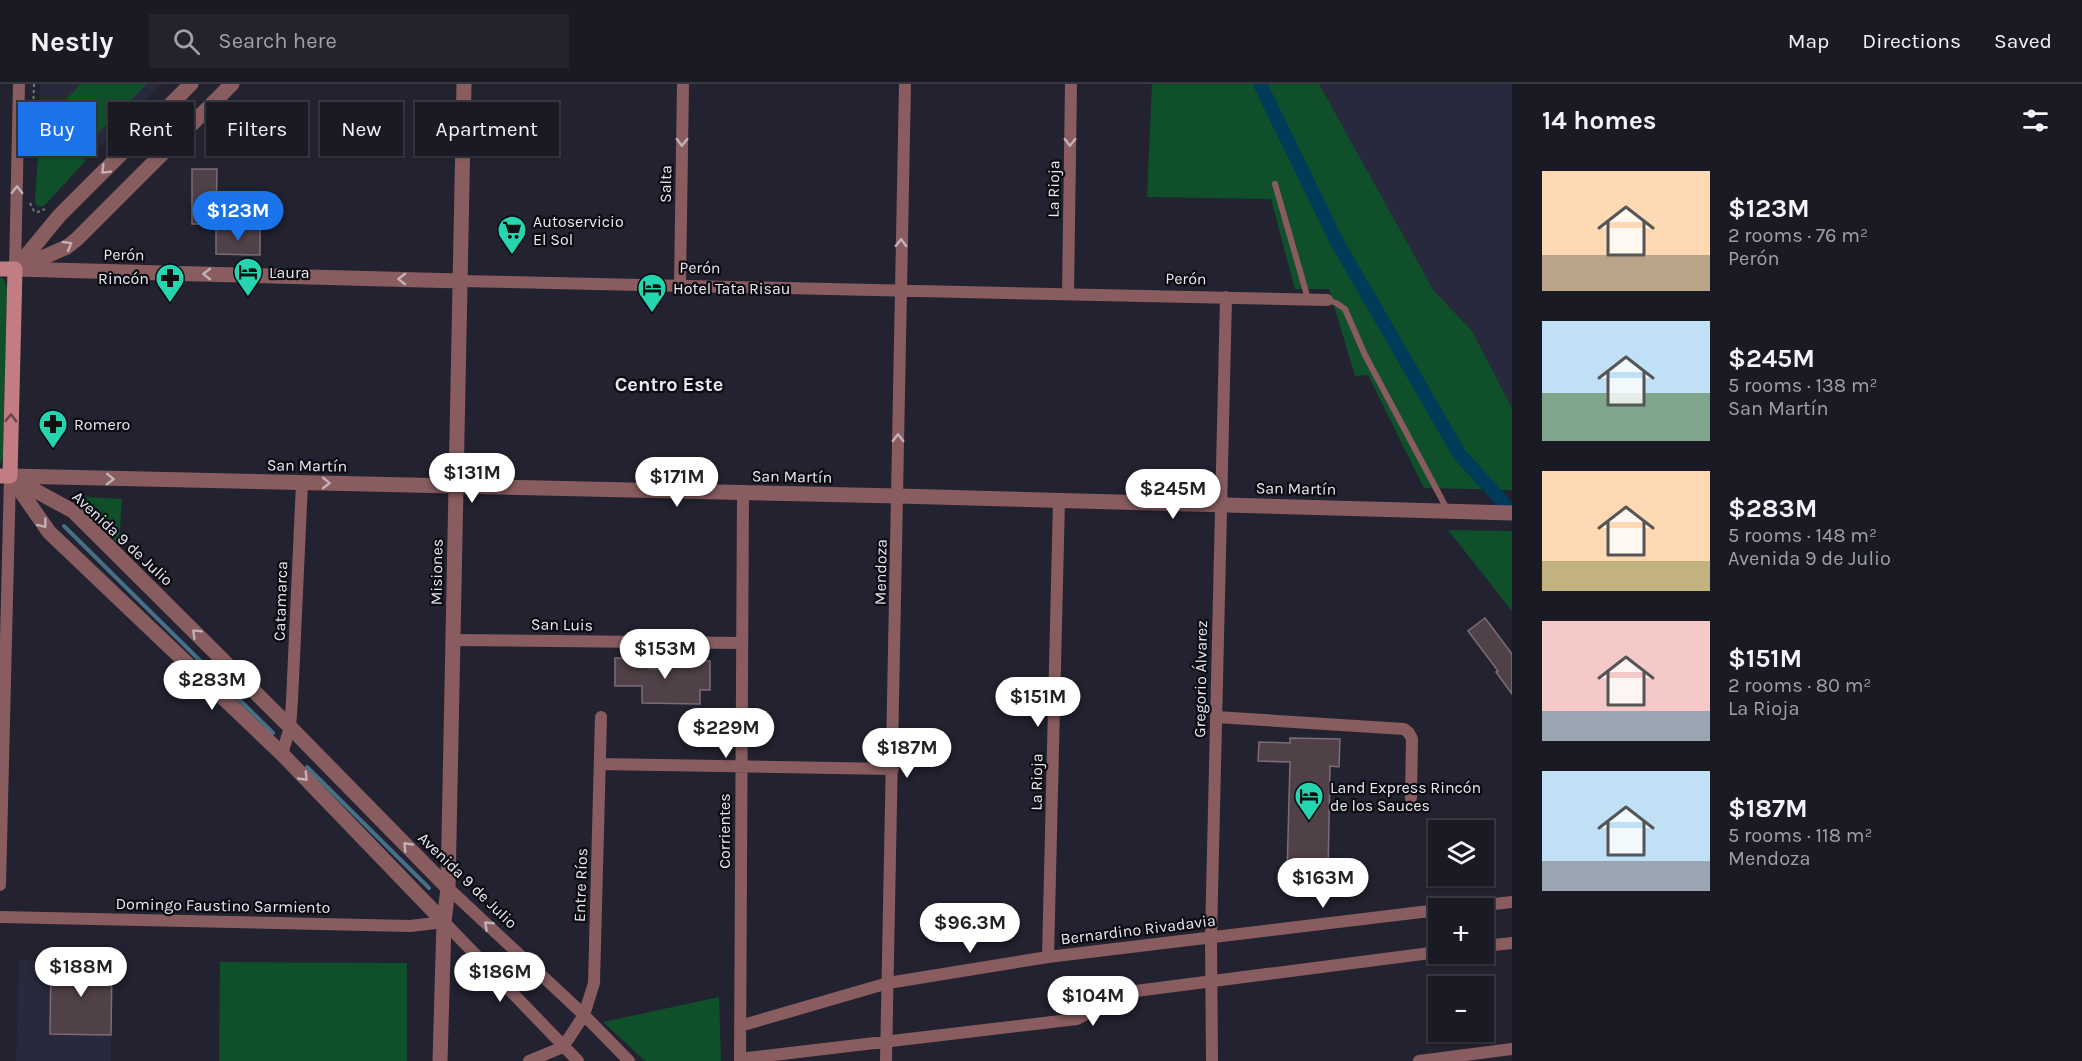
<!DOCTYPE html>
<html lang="en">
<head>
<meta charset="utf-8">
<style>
  body { margin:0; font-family:Karla,sans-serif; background:#23232c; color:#f1f3f6; height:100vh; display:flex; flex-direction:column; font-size:22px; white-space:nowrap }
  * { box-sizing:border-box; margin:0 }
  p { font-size:20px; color:#9fa1a6 }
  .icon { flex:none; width:33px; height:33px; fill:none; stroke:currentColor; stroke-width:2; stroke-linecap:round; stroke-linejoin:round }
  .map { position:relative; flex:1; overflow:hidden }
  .details { display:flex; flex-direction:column; background:#1a1a24; width:570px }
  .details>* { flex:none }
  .banner { position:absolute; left:18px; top:18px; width:570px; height:54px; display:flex; gap:12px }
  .fabs { position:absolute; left:1428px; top:736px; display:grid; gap:12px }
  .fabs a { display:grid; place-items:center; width:66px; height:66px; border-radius:0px; background:#1a1a24; box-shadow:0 2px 4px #0004,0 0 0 2px #383841; font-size:30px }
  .price { position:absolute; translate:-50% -51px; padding:0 14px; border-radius:21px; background:#fff; color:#222; font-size:20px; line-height:39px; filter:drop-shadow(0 2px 3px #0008) }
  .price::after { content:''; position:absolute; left:50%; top:36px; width:18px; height:14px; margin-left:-9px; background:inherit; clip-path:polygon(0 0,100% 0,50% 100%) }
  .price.on { background:#1a73e8; color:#fff }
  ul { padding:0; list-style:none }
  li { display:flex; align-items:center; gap:18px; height:150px; padding:0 30px }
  li span { display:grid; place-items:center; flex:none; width:168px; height:120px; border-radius:0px; color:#555 }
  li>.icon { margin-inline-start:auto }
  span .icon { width:72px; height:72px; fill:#fffc; stroke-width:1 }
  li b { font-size:26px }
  h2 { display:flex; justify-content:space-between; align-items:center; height:72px; padding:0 30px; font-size:26px }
  .tag { padding:0 21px; border-radius:0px; background:#1a1a24; box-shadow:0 2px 4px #0004,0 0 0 2px #383841; font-size:21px; line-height:54px }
  .tag.on { background:#1a73e8; color:#fff }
  header { display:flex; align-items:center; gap:36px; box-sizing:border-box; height:84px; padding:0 30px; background:#1a1a24; border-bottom:2px solid #383841 }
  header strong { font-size:28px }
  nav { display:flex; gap:33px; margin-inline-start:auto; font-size:21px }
  .search { width:420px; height:54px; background:#23232c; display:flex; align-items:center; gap:15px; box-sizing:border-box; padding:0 21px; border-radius:0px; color:#9fa1a6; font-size:22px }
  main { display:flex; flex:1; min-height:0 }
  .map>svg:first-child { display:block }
  .built { fill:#28293d }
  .green { fill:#0f502a }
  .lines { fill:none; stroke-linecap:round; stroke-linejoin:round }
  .stream { stroke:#466f88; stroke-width:4 }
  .canal { stroke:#013b5a; stroke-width:14 }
  .building { fill:#504048; stroke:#7e6c74; stroke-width:1.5 }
  .path { stroke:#737480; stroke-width:2; stroke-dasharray:3 3; stroke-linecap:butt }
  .service { stroke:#895d60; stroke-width:6 }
  .minor { stroke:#895d60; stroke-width:12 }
  .tertiary { stroke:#895d60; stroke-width:15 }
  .secondary { stroke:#c27d82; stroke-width:15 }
  .oneway { stroke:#c2b1b8 }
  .oneway2 { stroke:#67444a }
  .labels { text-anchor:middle; stroke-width:4.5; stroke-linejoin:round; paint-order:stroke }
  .street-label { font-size:16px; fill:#e8e9f3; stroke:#0c0c12 }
  .poi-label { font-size:16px; fill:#e8e9f3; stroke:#0c0c12; text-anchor:start }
  .quarter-label { font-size:20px; font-weight:bold; fill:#e8e9f3; stroke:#0c0c12 }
</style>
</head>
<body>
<header>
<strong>Nestly</strong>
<div class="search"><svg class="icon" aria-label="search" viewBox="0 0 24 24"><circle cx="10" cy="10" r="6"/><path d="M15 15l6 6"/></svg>Search here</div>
<nav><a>Map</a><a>Directions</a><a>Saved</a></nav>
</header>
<main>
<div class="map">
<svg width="1512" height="977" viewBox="0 0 1512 977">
  <rect width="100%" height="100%" fill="#222230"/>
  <path class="built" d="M40,0H161L86,76L39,59Z
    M1319,0H1512V324L1472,247L1434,208Z
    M19,876L51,877L111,951V977H16Z"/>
  <path class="green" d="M81,0H147L90,57L57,25Z
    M1152,0H1319L1434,207L1472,247L1512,324V406L1424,404L1368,291L1355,292L1329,205H1295L1271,115L1147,113Z
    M39,59L86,76L45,121L40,123L36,121L35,116Z
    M0,193L4,195L7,203L3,373L0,381Z
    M84,413L122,415L119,461L81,422L79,416Z
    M1448,446L1512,447V527Z
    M220,878L407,879V977H219Z
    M719,913L721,977H645L603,938Z"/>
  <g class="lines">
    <path class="stream" d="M64,442L273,649
      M307,683L429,804"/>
    <path class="canal" d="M1260,0L1337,158L1460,371L1512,428"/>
  </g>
  <path class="building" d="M192,85H217L216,140H192Z
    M216,145H260V171L216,170Z
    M1485,534L1512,570V610L1496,588L1498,587L1468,547Z
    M615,574H649V585H670V576L710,577V606H700V620L642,619V602H615Z
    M1290,654L1340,655L1339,683L1330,682L1328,792L1287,791L1290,678L1258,677L1259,658L1290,659Z
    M51,877L112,878L111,951L50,950Z"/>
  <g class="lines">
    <path class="path" d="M32,57L34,0
      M30,119L34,127L38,128L45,125"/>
    <path class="service" d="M1275,100L1308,215
      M1327,216L1336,219L1345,225L1365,271L1447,425"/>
    <path class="minor" d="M15,185L19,0
      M460,197L1327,216
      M680,201L683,0
      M1068,210L1071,0
      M453,556L742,559
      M1216,633L1404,645L1409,649L1412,655L1411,714
      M282,670L290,643L292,617L302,399
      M600,680L893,685
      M0,801L10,392
      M448,804L584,931L629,977
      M1451,825L1512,818
      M0,833L410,842L444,838L578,977
      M1484,862L1512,859
      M1048,873L1059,416
      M740,942L888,899L1048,873L1438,826
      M740,975L1077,935L1128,908L1438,868
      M529,977L563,963L584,931L594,899L601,633
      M740,977L743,409
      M886,977L905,0
      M1212,977L1211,853L1226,213
      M1419,977L1512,965"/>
    <path class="tertiary" d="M17,183L59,132L191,0
      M21,183L67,163L77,155L232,0
      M15,185L460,197
      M10,392L898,412L1512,429
      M10,392L49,448L282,670L444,838
      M12,394L73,427L290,643L448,804
      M440,977L444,838L448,804L464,0"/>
    <path class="secondary" d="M0,185H15L10,392H0"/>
  </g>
  <defs><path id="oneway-chevron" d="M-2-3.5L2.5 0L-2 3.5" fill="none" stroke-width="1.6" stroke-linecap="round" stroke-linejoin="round" transform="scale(1.5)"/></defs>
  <g class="oneway">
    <use href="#oneway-chevron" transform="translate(682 58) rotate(91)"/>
    <use href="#oneway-chevron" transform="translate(1070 58) rotate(91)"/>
    <use href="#oneway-chevron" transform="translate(105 86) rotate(135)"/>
    <use href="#oneway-chevron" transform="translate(17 106) rotate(-89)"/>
    <use href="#oneway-chevron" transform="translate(901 159) rotate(-89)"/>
    <use href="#oneway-chevron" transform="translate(68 161) rotate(-30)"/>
    <use href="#oneway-chevron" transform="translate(207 190) rotate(-179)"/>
    <use href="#oneway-chevron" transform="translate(402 195) rotate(-179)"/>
    <use href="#oneway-chevron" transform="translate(898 354) rotate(-90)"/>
    <use href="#oneway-chevron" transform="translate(110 395) rotate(1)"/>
    <use href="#oneway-chevron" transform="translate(326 399) rotate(1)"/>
    <use href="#oneway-chevron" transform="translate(43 440) rotate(52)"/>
    <use href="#oneway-chevron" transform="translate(196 549) rotate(-135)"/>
    <use href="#oneway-chevron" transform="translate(304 693) rotate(46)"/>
    <use href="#oneway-chevron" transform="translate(407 762) rotate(-134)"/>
    <use href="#oneway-chevron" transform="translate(488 841) rotate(-137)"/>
  </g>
  <use class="oneway2" href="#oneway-chevron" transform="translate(11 334) rotate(-88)"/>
  <defs>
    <g id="supermarket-pin" transform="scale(1.5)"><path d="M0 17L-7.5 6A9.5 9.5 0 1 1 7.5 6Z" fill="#24d5af" stroke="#0c0c12"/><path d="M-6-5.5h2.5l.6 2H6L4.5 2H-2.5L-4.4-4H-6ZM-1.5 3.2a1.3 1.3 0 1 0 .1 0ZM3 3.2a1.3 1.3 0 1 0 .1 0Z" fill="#111"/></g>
    <g id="hotel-pin" transform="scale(1.5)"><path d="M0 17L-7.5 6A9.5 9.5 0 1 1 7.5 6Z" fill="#24d5af" stroke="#0c0c12"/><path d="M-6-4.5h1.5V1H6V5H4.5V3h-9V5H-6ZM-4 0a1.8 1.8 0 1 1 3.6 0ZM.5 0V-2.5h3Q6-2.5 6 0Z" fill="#111"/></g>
    <g id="pharmacy-pin" transform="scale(1.5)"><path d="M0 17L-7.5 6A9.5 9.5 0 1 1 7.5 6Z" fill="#24d5af" stroke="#0c0c12"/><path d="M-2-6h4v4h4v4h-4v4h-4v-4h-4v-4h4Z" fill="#111"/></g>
  </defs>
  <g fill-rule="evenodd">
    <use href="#supermarket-pin" x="512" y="146"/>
    <use href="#hotel-pin" x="248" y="188"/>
    <use href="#pharmacy-pin" x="170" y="194"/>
    <use href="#hotel-pin" x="652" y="204"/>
    <use href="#pharmacy-pin" x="53" y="340"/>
    <use href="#hotel-pin" x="1309" y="712"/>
  </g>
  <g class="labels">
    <g class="street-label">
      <text transform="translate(665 100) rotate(-89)" y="6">Salta</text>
      <text transform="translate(1053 105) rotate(-89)" y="6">La Rioja</text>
      <text transform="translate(124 170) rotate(1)" y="6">Perón</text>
      <text transform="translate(700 183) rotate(1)" y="6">Perón</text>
      <text transform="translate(1186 194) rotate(1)" y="6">Perón</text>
      <text transform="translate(307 381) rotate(1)" y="6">San Martín</text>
      <text transform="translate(792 392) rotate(1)" y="6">San Martín</text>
      <text transform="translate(1296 404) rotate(1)" y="6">San Martín</text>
      <text transform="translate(123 454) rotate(43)" y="6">Avenida 9 de Julio</text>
      <text transform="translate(436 488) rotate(-89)" y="6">Misiones</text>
      <text transform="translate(880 488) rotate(-89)" y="6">Mendoza</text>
      <text transform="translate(280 517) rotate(-88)" y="6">Catamarca</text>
      <text transform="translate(562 540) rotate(1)" y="6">San Luis</text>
      <text transform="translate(1200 595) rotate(-89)" y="6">Gregorio Álvarez</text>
      <text transform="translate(1036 698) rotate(-89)" y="6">La Rioja</text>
      <text transform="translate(724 747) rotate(-90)" y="6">Corrientes</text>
      <text transform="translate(468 796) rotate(44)" y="6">Avenida 9 de Julio</text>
      <text transform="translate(580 801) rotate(-88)" y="6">Entre Ríos</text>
      <text transform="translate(223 821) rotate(1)" y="6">Domingo Faustino Sarmiento</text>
      <text transform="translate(1138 845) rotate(-7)" y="6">Bernardino Rivadavia</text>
    </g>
    <g class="poi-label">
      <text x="533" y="143">Autoservicio<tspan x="533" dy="18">El Sol</tspan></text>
      <text x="269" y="194">Laura</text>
      <text x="149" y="200" text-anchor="end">Rincón</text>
      <text x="673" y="210">Hotel Tata Risau</text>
      <text x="74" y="346">Romero</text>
      <text x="1330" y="709">Land Express Rincón<tspan x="1330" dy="18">de los Sauces</tspan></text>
    </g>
    <g class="quarter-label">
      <text x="669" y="307">Centro Este</text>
    </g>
  </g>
</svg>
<div class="fabs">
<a><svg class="icon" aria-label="layers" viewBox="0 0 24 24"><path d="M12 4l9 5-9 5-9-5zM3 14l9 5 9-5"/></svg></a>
<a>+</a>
<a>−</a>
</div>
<b class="price on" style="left:238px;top:158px">$123M</b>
<b class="price" style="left:472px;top:420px">$131M</b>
<b class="price" style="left:677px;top:424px">$171M</b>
<b class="price" style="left:1173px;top:436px">$245M</b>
<b class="price" style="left:665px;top:596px">$153M</b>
<b class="price" style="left:212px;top:627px">$283M</b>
<b class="price" style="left:1038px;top:644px">$151M</b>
<b class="price" style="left:726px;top:675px">$229M</b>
<b class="price" style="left:907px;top:695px">$187M</b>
<b class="price" style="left:1323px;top:825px">$163M</b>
<b class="price" style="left:970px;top:870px">$96.3M</b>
<b class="price" style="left:81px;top:914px">$188M</b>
<b class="price" style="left:500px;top:919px">$186M</b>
<b class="price" style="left:1093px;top:943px">$104M</b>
<div class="banner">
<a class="tag on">Buy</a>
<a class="tag">Rent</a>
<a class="tag">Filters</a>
<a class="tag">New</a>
<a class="tag">Apartment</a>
</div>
</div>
<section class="details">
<h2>14 homes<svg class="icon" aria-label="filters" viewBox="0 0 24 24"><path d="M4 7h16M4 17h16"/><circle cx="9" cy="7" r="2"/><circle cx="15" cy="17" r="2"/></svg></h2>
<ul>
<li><span style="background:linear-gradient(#ffd9b3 70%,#b9a48a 0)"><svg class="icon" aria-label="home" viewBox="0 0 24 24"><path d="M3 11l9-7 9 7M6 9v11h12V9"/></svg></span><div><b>$123M</b><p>2 rooms · 76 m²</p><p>Perón</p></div></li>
<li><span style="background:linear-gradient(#bfe0f5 60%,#7fa58c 0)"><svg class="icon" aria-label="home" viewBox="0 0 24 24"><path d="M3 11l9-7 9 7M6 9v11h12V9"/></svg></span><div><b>$245M</b><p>5 rooms · 138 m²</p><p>San Martín</p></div></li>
<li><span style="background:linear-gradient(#ffd9b3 75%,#c2b280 0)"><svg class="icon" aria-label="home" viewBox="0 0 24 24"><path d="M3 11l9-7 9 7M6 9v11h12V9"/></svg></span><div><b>$283M</b><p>5 rooms · 148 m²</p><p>Avenida 9 de Julio</p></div></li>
<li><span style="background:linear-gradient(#f6c9c9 75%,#9aa5b1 0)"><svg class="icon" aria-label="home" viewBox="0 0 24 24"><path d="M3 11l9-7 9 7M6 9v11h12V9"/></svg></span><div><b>$151M</b><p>2 rooms · 80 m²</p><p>La Rioja</p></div></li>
<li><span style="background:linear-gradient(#bfe0f5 75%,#9aa5b1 0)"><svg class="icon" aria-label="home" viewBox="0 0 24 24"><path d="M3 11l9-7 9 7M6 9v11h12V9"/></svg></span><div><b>$187M</b><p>5 rooms · 118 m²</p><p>Mendoza</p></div></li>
</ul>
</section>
</main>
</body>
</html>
